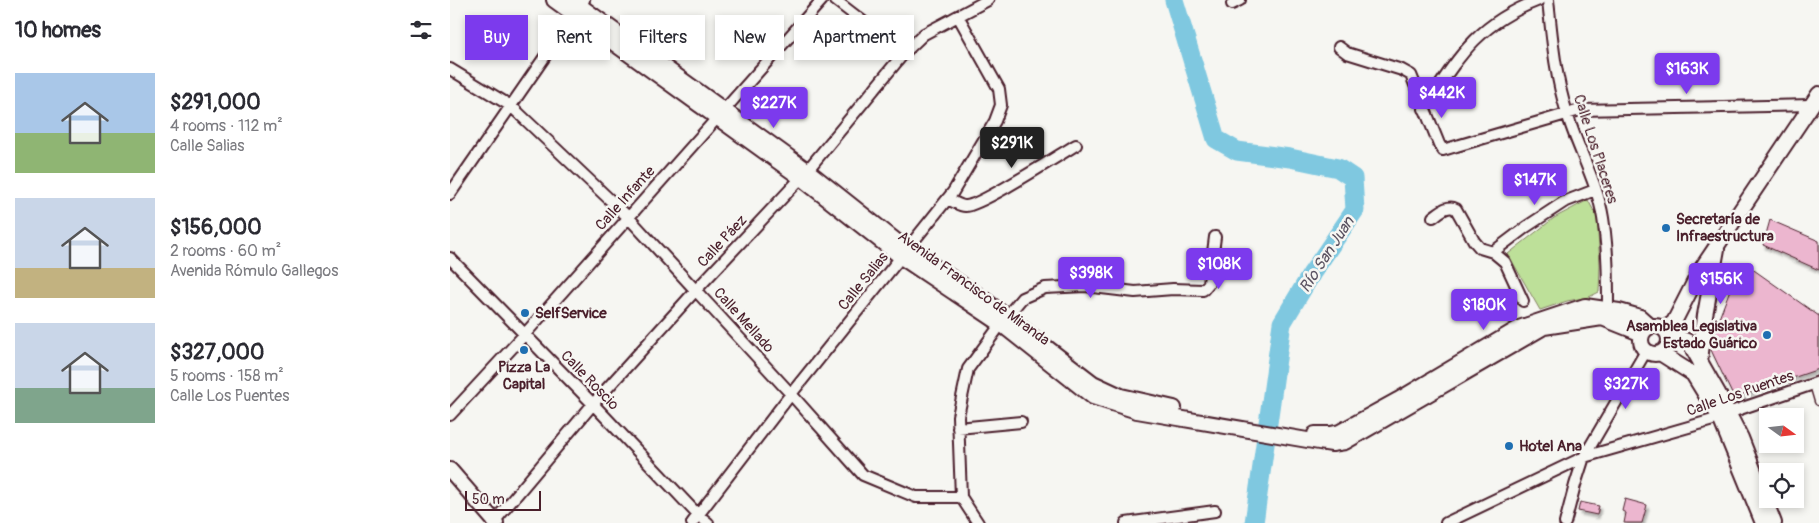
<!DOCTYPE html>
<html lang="en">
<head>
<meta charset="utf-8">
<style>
  body { margin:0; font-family:Pangolin,sans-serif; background:#f2f2f3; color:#2b2b33; height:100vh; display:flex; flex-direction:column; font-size:19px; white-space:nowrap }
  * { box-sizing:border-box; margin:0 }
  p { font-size:16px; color:#7c7c81 }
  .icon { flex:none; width:28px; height:28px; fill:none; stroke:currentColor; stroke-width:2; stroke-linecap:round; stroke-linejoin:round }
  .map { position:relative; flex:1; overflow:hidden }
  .sheet { display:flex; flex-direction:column; background:#fff; width:450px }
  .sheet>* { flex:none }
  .hud { position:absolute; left:15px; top:15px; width:475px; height:45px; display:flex; gap:10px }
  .needle { width:32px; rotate:105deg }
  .fabs { position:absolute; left:1309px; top:408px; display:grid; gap:10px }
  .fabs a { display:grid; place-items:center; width:45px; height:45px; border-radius:0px; background:#fff; box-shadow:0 2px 8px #0003; font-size:25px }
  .scale { position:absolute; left:15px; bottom:12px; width:76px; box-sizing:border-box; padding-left:5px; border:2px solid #4a1f2b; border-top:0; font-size:14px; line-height:18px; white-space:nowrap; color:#4a1f2b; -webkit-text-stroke:4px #f6f6f2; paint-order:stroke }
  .price { position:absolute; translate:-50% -42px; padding:0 11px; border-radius:5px; background:#7c3aed; color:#fff; font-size:16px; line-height:32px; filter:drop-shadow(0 1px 2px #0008) }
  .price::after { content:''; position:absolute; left:50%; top:30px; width:15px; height:11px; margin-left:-8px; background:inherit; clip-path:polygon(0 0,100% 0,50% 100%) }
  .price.current { background:#222; color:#fff }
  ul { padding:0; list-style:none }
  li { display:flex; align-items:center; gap:15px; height:125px; padding:0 15px }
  li span { display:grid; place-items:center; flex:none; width:140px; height:100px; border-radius:0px; color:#555 }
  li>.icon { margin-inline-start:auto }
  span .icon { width:60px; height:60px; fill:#fffc; stroke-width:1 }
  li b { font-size:21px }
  h2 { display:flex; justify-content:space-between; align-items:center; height:60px; padding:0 15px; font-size:21px }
  .tag { padding:0 18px; border-radius:0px; background:#fff; box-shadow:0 2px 8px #0003; font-size:18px; line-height:45px }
  .tag.current { background:#7c3aed; color:#fff }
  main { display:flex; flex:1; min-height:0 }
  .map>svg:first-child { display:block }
  .green { fill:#bde099; stroke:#848062 }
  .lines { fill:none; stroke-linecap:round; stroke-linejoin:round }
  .river { stroke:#7fc8e0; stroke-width:19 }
  .building { fill:#ecb6cf; stroke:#4a1f2b; filter:url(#shadow) }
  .pedestrian-casing { stroke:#4a1f2b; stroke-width:11 }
  .minor-casing { stroke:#4a1f2b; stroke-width:14 }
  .secondary-casing { stroke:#4a1f2b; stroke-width:18 }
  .pedestrian { stroke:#f6f6f2; stroke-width:8 }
  .minor { stroke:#f6f6f2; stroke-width:10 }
  .secondary { stroke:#f6f6f2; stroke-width:14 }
  .poi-dot { fill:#1f6fb2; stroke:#f6f6f2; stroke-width:2 }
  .labels { text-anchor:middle; stroke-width:5; stroke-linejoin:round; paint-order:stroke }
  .street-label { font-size:15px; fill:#4a1f2b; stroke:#f6f6f2 }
  .poi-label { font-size:15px; font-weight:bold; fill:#4a1f2b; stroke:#f6f6f2; text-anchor:start }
  .water-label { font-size:16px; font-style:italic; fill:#5a5261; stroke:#f6f6f2 }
</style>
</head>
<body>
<main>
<section class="sheet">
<h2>10 homes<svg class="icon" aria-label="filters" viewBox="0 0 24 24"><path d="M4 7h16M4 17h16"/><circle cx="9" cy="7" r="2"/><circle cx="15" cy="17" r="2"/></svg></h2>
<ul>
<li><span style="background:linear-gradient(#a9c7e8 60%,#8fb573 0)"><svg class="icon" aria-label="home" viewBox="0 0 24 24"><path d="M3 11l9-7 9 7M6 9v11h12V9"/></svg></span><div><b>$291,000</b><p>4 rooms · 112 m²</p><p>Calle Salias</p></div></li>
<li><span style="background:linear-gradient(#c9d6e8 70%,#c2b280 0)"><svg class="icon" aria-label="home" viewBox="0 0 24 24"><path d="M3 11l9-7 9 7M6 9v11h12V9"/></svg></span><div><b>$156,000</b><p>2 rooms · 60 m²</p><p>Avenida Rómulo Gallegos</p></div></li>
<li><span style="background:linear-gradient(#c9d6e8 65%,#7fa58c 0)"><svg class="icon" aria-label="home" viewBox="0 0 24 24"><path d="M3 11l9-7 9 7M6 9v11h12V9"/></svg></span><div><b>$327,000</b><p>5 rooms · 158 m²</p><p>Calle Los Puentes</p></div></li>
</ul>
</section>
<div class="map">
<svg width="1369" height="523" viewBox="0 0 1369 523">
  <defs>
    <filter id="shadow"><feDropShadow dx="2" dy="3.5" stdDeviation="1" flood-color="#0004"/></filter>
  </defs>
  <rect width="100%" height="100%" fill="#f6f6f2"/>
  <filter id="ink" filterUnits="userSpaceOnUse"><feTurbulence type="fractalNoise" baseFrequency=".02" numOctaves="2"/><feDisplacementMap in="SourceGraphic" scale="10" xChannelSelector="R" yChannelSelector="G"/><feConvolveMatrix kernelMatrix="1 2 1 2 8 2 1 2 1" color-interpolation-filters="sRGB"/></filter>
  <g filter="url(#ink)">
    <path class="green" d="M1138,200L1147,217L1150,265L1149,292L1139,297L1117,301L1090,310L1058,254L1104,218Z"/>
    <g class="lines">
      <path class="river" d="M724,0L766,139L787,151L840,158L888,168L903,178L905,210L862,273L832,323L804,523"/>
    </g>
    <path class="building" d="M1320,220L1369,241V270L1313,245Z
      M1301,268L1369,316V369L1284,398L1261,350L1268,321L1281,287Z
      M1175,499L1197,505L1192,523H1174L1176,513L1172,511Z
      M1130,502L1149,506L1147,515L1128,511Z"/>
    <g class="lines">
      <g class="pedestrian-casing">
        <path id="pedestrian" d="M1364,384L1369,401"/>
      </g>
      <g class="minor-casing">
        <path id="minor" d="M385,0L454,53
          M1098,0C1102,38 1105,76 1117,113C1127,148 1147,181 1153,218C1158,248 1158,279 1158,309
          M782,4L790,0
          M889,47L897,53L952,70L961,75L989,144L993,150L1130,110L1362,105
          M0,69L61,106L178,217L341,394L413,475L466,497H511
          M974,109C1009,56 1027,24 1089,0
          M0,194L134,0
          M497,199C503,201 510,206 515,206C529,207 609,155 626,145
          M983,217C990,212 998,204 1006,209L1024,241L1030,248L1043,252L1055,262L1073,301
          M1043,252L1076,227L1114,202L1145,190
          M0,258L143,404L248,515L258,523
          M557,316L572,298L595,288L635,286L685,292L723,289L753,290L759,283L765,237
          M0,415L75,334L372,0
          M508,428L571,422
          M43,523L143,404L246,290L351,178L454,53L474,34L538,0
          M242,523L341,394L503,192L545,121L551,105L549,89L508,16
          M528,523L511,497L508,416L518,369L551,324
          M676,523L765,511
          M996,523L1134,457L1270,418L1278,413L1369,382
          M1115,523L1125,485L1134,457L1196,351"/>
      </g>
      <g class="secondary-casing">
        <path id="secondary" d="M104,0L351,178L451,257L551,324L643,397L687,411L869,442L882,444L895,442L1094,327L1152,318L1192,334
          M122,0L358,171L450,244L532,298L643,383L671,396L724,408
          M1191 340a14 14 0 1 1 28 0a14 14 0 1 1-28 0Z
          M1215,329L1224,322L1250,271L1369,94
          M1218,333L1239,342L1268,393L1291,438L1324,523
          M1210,353L1243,374L1270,418L1313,523
          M1250,362L1255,315L1267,249
          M865,434H881L890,432L948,400L1069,328L1135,306L1169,311L1190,317L1200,326
          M0,470L46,523"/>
      </g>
      <use href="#pedestrian" class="pedestrian"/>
      <use href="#minor" class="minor"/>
      <use href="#secondary" class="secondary"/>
    </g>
  </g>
  <g class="poi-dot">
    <circle cx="1216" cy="228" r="5"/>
    <circle cx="75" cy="313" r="5"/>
    <circle cx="1317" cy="335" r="5"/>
    <circle cx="74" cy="350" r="5"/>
    <circle cx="1059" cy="446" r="5"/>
  </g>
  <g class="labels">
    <g class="street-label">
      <text transform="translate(1146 149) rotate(72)" y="5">Calle Los Placeres</text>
      <text transform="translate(175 198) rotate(-48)" y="5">Calle Infante</text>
      <text transform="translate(272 241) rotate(-47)" y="5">Calle Páez</text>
      <text transform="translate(413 281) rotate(-51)" y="5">Calle Salias</text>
      <text transform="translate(524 288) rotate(36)" y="5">Avenida Francisco de Miranda</text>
      <text transform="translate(294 320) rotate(48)" y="5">Calle Mellado</text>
      <text transform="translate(140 380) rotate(46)" y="5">Calle Roscio</text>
      <text transform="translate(1290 393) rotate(-19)" y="5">Calle Los Puentes</text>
    </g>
    <g class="poi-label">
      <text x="1226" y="224">Secretaría de<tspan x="1226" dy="17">Infraestructura</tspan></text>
      <text x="85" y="318">SelfService</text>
      <text x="1307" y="331" text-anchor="end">Asamblea Legislativa<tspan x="1307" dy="17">Estado Guárico</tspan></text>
      <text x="74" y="372" text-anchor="middle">Pizza La<tspan x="74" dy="17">Capital</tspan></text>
      <text x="1069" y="451">Hotel Ana</text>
    </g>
    <g class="water-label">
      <text transform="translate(876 254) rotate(-57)" y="6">Río San Juan</text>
    </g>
  </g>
</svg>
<div class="fabs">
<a><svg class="needle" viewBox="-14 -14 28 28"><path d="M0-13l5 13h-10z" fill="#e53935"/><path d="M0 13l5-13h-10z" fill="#7c7c81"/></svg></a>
<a><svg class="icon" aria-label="locate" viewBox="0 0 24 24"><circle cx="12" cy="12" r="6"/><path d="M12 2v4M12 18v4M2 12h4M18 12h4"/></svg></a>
</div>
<div class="scale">50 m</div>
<b class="price" style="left:1237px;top:95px">$163K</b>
<b class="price" style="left:992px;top:119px">$442K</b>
<b class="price" style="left:324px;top:129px">$227K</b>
<b class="price current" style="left:562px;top:169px">$291K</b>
<b class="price" style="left:1085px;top:206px">$147K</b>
<b class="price" style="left:769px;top:290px">$108K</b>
<b class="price" style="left:641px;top:299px">$398K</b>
<b class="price" style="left:1271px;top:305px">$156K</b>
<b class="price" style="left:1034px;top:331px">$180K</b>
<b class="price" style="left:1176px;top:410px">$327K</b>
<div class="hud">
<a class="tag current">Buy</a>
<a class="tag">Rent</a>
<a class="tag">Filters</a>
<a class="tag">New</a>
<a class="tag">Apartment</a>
</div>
</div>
</main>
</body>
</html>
